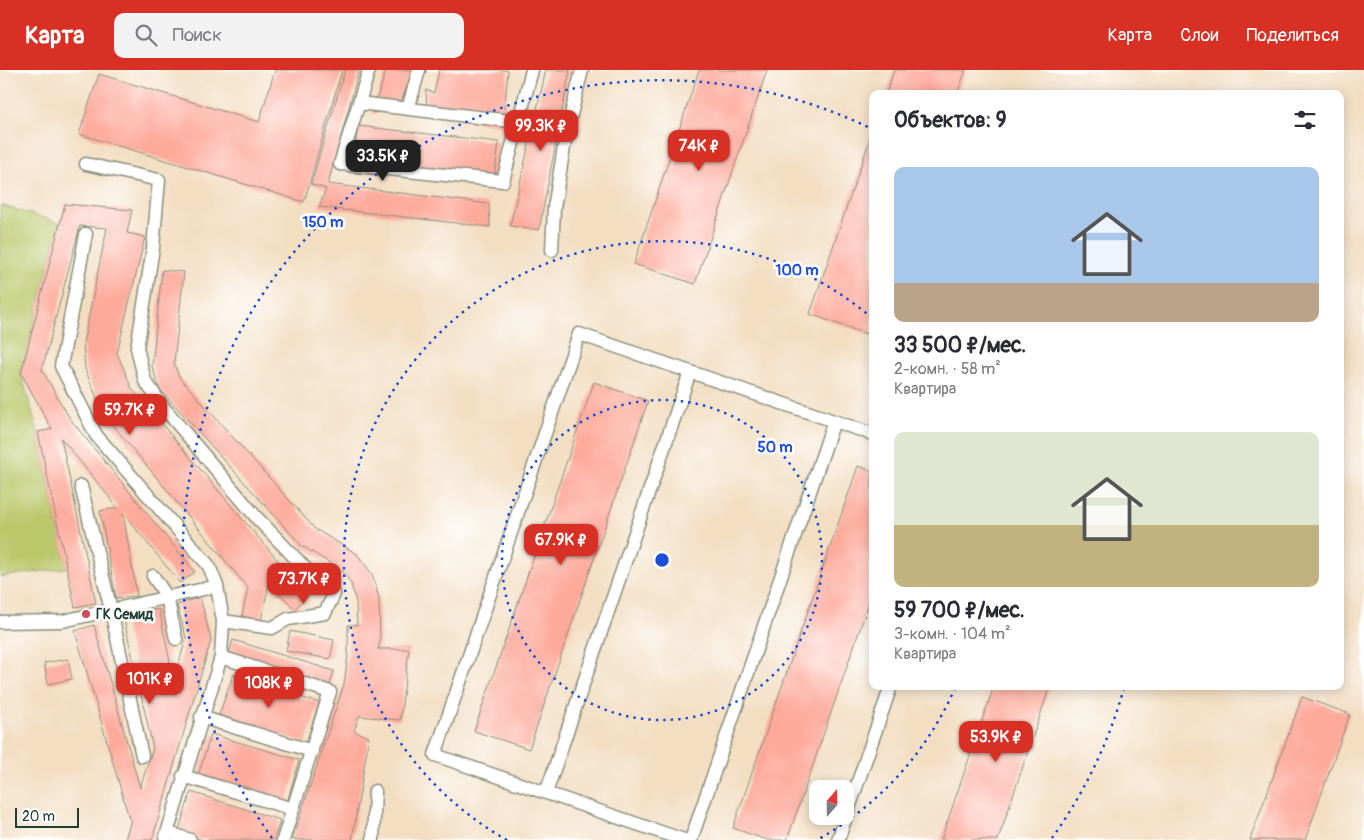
<!DOCTYPE html>
<html lang="ru">
<head>
<meta charset="utf-8">
<style>
  body { margin:0; font-family:Pangolin,sans-serif; background:#f2f2f3; color:#2b2b33; height:100vh; display:flex; flex-direction:column; font-size:19px; white-space:nowrap }
  * { box-sizing:border-box; margin:0 }
  p { font-size:16px; color:#7c7c81 }
  .icon { flex:none; width:28px; height:28px; fill:none; stroke:currentColor; stroke-width:2; stroke-linecap:round; stroke-linejoin:round }
  .map { position:relative; flex:1; overflow:hidden }
  .details { position:absolute; left:869px; top:20px; width:475px; height:600px; display:flex; flex-direction:column; background:#fff; border-radius:10px; box-shadow:0 2px 12px #0003 }
  .details>* { flex:none }
  .needle { width:32px; rotate:20deg }
  .tools { position:absolute; left:809px; top:710px; display:grid; gap:10px }
  .tools a { display:grid; place-items:center; width:45px; height:45px; border-radius:10px; background:#fff; box-shadow:0 2px 12px #0003; font-size:25px }
  .scale { position:absolute; left:15px; bottom:12px; width:64px; box-sizing:border-box; padding-left:5px; border:2px solid #1f3d34; border-top:0; font-size:14px; line-height:18px; white-space:nowrap; color:#1f3d34; -webkit-text-stroke:4px #fff; paint-order:stroke }
  .price { position:absolute; translate:-50% -42px; padding:0 11px; border-radius:10px; background:#d93025; color:#fff; font-size:16px; line-height:32px; filter:drop-shadow(0 1px 2px #0008) }
  .price::after { content:''; position:absolute; left:50%; top:30px; width:15px; height:11px; margin-left:-8px; background:inherit; clip-path:polygon(0 0,100% 0,50% 100%) }
  .price.active { background:#222; color:#fff }
  ul { padding:0; list-style:none }
  li { display:grid; align-content:center; gap:10px; height:265px; padding:0 25px }
  li span { display:grid; place-items:center; height:155px; border-radius:10px; color:#555 }
  li>.icon { margin-inline-start:auto }
  span .icon { width:90px; height:90px; fill:#fffc; stroke-width:1 }
  li b { font-size:21px }
  h2 { display:flex; justify-content:space-between; align-items:center; height:60px; padding:0 25px; font-size:21px }
  header { display:flex; align-items:center; gap:30px; box-sizing:border-box; height:70px; padding:0 25px; background:#d93025; color:#fff }
  header strong { font-size:24px }
  nav { display:flex; gap:28px; margin-inline-start:auto; font-size:18px }
  .search { width:350px; height:45px; background:#f2f2f3; display:flex; align-items:center; gap:12px; box-sizing:border-box; padding:0 18px; border-radius:10px; color:#7c7c81; font-size:19px }
  .map>svg:first-child { display:block }
  .green { fill:#bac86a; stroke:#6c824f }
  .building { fill:#fdaa9b }
  .lines { fill:none; stroke-linecap:round; stroke-linejoin:round }
  .lane-casing { stroke:#898e7b; stroke-width:15 }
  .lane { stroke:#fff; stroke-width:12 }
  .ring { fill:none; stroke:#1d4ed8; stroke-width:2.5; stroke-dasharray:2.5 5 }
  .poi-dot { fill:#d1495b; stroke:#fff; stroke-width:2 }
  .labels { text-anchor:middle; stroke-width:5; stroke-linejoin:round; paint-order:stroke }
  .poi-label { font-size:14px; font-weight:bold; fill:#1f3d34; stroke:#fff; text-anchor:start }
  .centre { fill:#1d4ed8; stroke:#fff; stroke-width:2.5 }
  .ring-label { font-size:15px; text-anchor:middle; font-weight:bold; fill:#1d4ed8; stroke:#fff; stroke-width:5; stroke-linejoin:round; paint-order:stroke }
</style>
</head>
<body>
<header>
<strong>Карта</strong>
<div class="search"><svg class="icon" aria-label="search" viewBox="0 0 24 24"><circle cx="10" cy="10" r="6"/><path d="M15 15l6 6"/></svg>Поиск</div>
<nav><a>Карта</a><a>Слои</a><a>Поделиться</a></nav>
</header>
<div class="map">
<svg width="1364" height="770" viewBox="0 0 1364 770">
  <rect width="100%" height="100%" fill="#fff"/>
  <filter id="ink" filterUnits="userSpaceOnUse"><feTurbulence type="fractalNoise" baseFrequency=".02" numOctaves="2"/><feDisplacementMap in="SourceGraphic" scale="10" xChannelSelector="R" yChannelSelector="G"/><feConvolveMatrix kernelMatrix="1 2 1 2 8 2 1 2 1" color-interpolation-filters="sRGB"/></filter>
  <filter id="wash" filterUnits="userSpaceOnUse"><feTurbulence type="fractalNoise" baseFrequency=".0096" numOctaves="4" result="noise"/><feDisplacementMap in="SourceGraphic" scale="20" xChannelSelector="R" yChannelSelector="G"/><feGaussianBlur stdDeviation="1.12" result="paint"/><feColorMatrix in="noise" values="0 0 0 0 0 0 0 0 0 0 0 0 0 0 0 0 0 1.4 0 .05"/><feComposite in="paint" operator="in"/></filter>
  <g filter="url(#wash)">
    <rect width="100%" height="100%" fill="#f3dec2"/>
    <path class="green" d="M0,135L60,153L21,303L38,362L67,498L0,507Z"/>
    <g id="blocks">
      <path class="building" d="M275,0H342L304,132L79,64L99,4L259,52Z
        M345,0H359L328,114L489,134L490,157L319,137L326,119L311,114Z
        M386,0H413L398,40L372,43Z
        M439,0H508L503,56L427,43L426,20L434,23Z
        M546,0H570L539,160L510,156Z
        M699,0H767L695,214L634,194Z
        M894,0H966L957,24H886Z
        M358,56L499,72L493,115L352,99Z
        M872,63V266L810,244Z
        M65,134L132,140L127,163L145,167L117,283L132,319L279,492L310,522L295,539L269,513L261,551L242,546L248,518L103,343L85,299L83,274L107,158L80,156L42,300L70,349L195,502L180,513L123,443L137,526L116,528L100,441L118,438L61,368L96,533L75,537L38,362L52,359L21,303Z
        M162,200L184,202L174,293L179,307L315,459L357,484L372,504L379,528L380,573L378,579H409L400,650L359,646L354,661L369,667L352,770H292L344,614L348,585V555H357L356,532L351,514L343,501L302,476L159,318L152,296Z
        M594,312L648,331L529,679L474,661Z
        M858,396L872,401V524L787,770H767L733,758Z
        M200,527L211,570L152,770H125L131,749L129,748L75,561L94,555L140,718L153,678L123,545L159,539L174,611L186,568L177,535Z
        M290,561L334,570L330,589L286,581Z
        M233,570L334,601L329,618L228,587Z
        M68,589L72,609L48,614L44,593Z
        M233,605L319,633L306,673L219,645Z
        M994,616H1050L998,770H941Z
        M1302,627L1350,644L1305,770H1250Z
        M211,664L299,690L287,733L198,706Z
        M191,722L280,750L274,770H203L178,762Z"/>
    </g>
  </g>
  <g filter="url(#ink)">
    <use href="#blocks" fill-opacity="0" stroke="#898e7b" stroke-width="1"/>
    <g class="lines">
      <g class="lane-casing">
        <path id="lane" d="M369,0L340,94L503,111L532,0
          M359,33L519,52
          M408,39L419,0
          M86,94L159,110L153,178L137,278L145,311L165,339L257,448L305,498L334,524L325,543L288,549L272,558L223,551
          M86,164L61,296L96,365L209,496L217,516L223,551L221,587L165,770
          M552,180L554,138L566,65L582,0
          M81,416L111,540L142,686
          M153,506L167,527L176,569
          M0,552L63,551L217,516
          M221,587L330,622L283,770
          M201,647L312,681
          M183,706L293,739
          M546,723L690,302
          M167,762L190,770
          M373,770L375,721
          M684,770L435,685L579,264L872,364
          M691,770L834,351
          M838,770L891,616"/>
      </g>
      <use href="#lane" class="lane"/>
    </g>
  </g>
  <g class="ring">
    <circle cx="662" cy="490" r="160"/>
    <path d="M955 618A320 320 0 0 1 817 770M507 770A320 320 0 1 1 872 248"/>
    <path d="M1124 618A479 479 0 0 1 1052 768M272 768A479 479 0 0 1 872 59"/>
  </g>
  <circle class="poi-dot" cx="86" cy="544" r="5"/>
  <g class="labels">
    <g class="poi-label">
      <text x="96" y="549">ГК Семид</text>
    </g>
  </g>
  <circle cx="662" cy="490" r="8" class="centre"/>
  <g class="ring-label">
    <text x="323" y="157">150 m</text>
    <text x="797" y="205">100 m</text>
    <text x="775" y="382">50 m</text>
  </g>
</svg>
<div class="tools">
<a><svg class="needle" viewBox="-14 -14 28 28"><path d="M0-13l5 13h-10z" fill="#e53935"/><path d="M0 13l5-13h-10z" fill="#7c7c81"/></svg></a>
</div>
<div class="scale">20 m</div>
<b class="price" style="left:541px;top:82px">99.3K ₽</b>
<b class="price" style="left:699px;top:102px">74K ₽</b>
<b class="price active" style="left:383px;top:112px">33.5K ₽</b>
<b class="price" style="left:130px;top:366px">59.7K ₽</b>
<b class="price" style="left:561px;top:496px">67.9K ₽</b>
<b class="price" style="left:304px;top:535px">73.7K ₽</b>
<b class="price" style="left:150px;top:635px">101K ₽</b>
<b class="price" style="left:269px;top:639px">108K ₽</b>
<b class="price" style="left:996px;top:693px">53.9K ₽</b>
<section class="details">
<h2>Объектов: 9<svg class="icon" aria-label="filters" viewBox="0 0 24 24"><path d="M4 7h16M4 17h16"/><circle cx="9" cy="7" r="2"/><circle cx="15" cy="17" r="2"/></svg></h2>
<ul>
<li><span style="background:linear-gradient(#a9c7e8 75%,#b9a48a 0)"><svg class="icon" aria-label="home" viewBox="0 0 24 24"><path d="M3 11l9-7 9 7M6 9v11h12V9"/></svg></span><div><b>33 500 ₽/мес.</b><p>2-комн. · 58 m²</p><p>Квартира</p></div></li>
<li><span style="background:linear-gradient(#dfe7d0 60%,#c2b280 0)"><svg class="icon" aria-label="home" viewBox="0 0 24 24"><path d="M3 11l9-7 9 7M6 9v11h12V9"/></svg></span><div><b>59 700 ₽/мес.</b><p>3-комн. · 104 m²</p><p>Квартира</p></div></li>
</ul>
</section>
</div>
</body>
</html>
